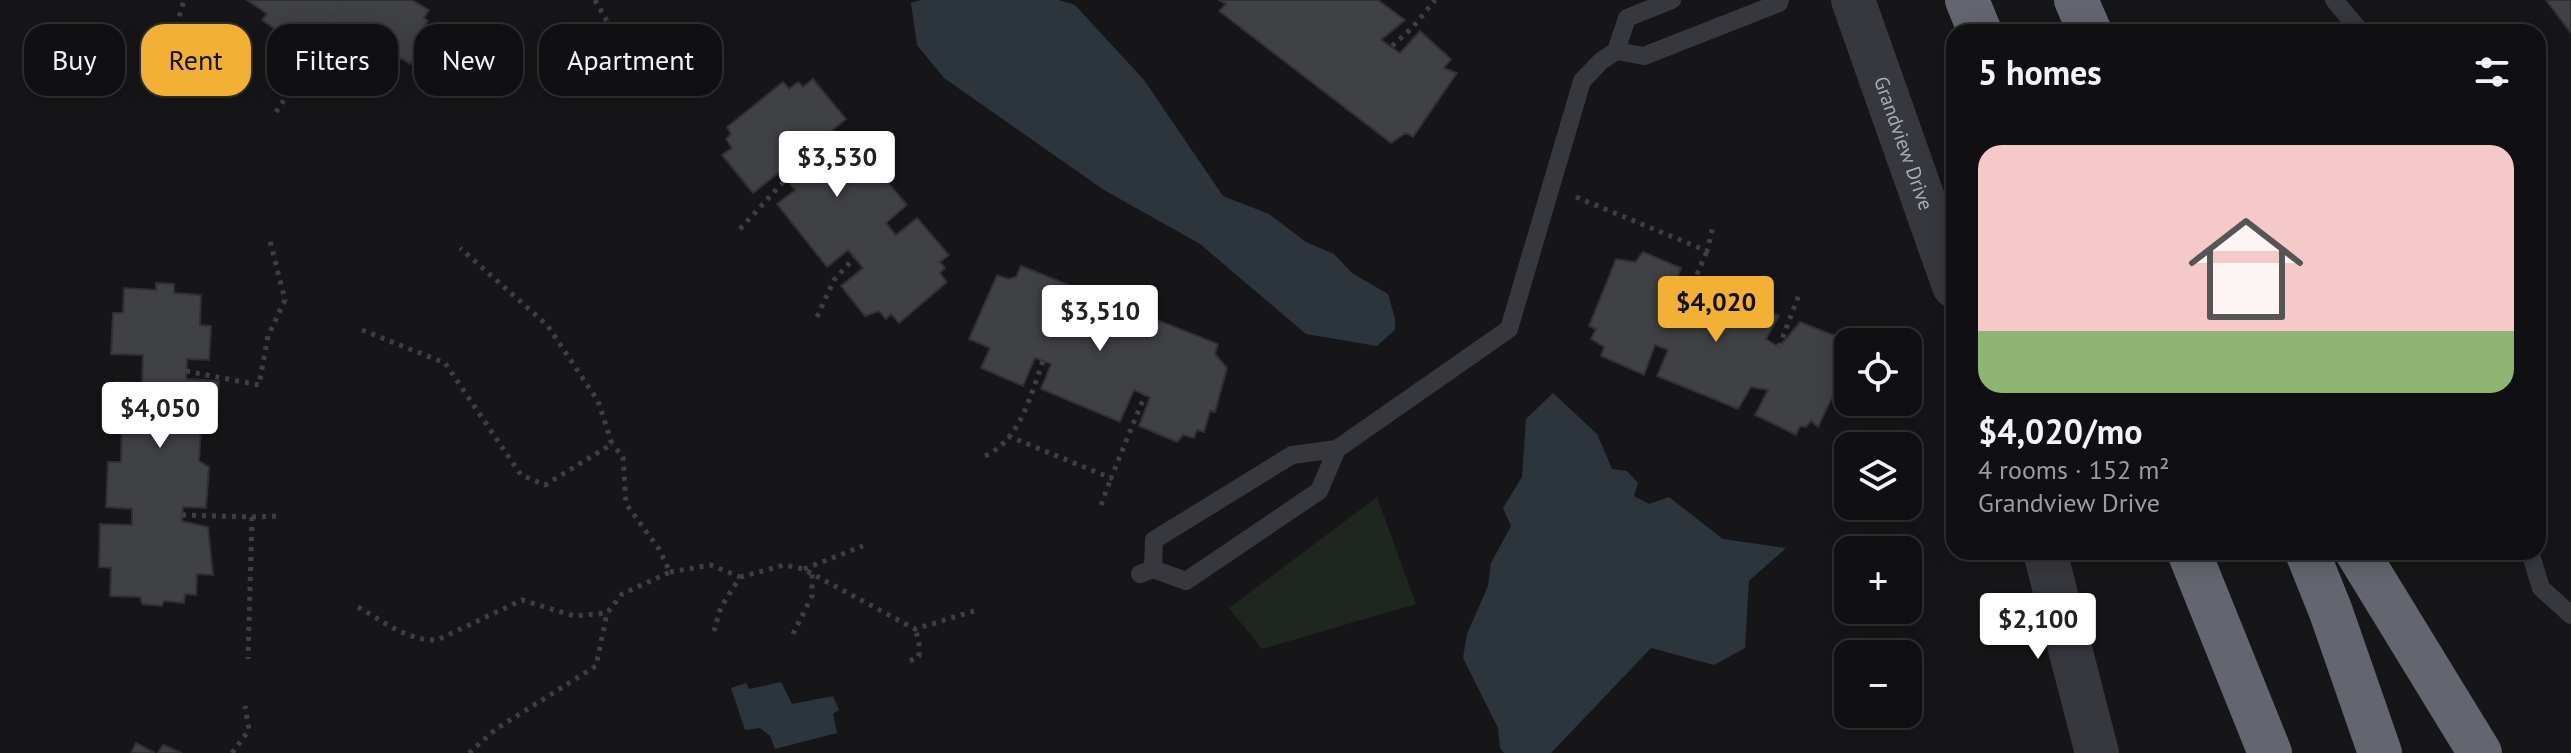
<!DOCTYPE html>
<html lang="en">
<head>
<meta charset="utf-8">
<style>
  body { margin:0; font-family:"PT Sans",sans-serif; background:#19191b; color:#f1f3f6; height:100vh; display:flex; flex-direction:column; font-size:30px; white-space:nowrap }
  * { box-sizing:border-box; margin:0 }
  p { font-size:26px; color:#9c9d9f }
  .icon { flex:none; width:44px; height:44px; fill:none; stroke:currentColor; stroke-width:2; stroke-linecap:round; stroke-linejoin:round }
  .map { position:relative; flex:1; overflow:hidden }
  .side { position:absolute; left:1946px; top:24px; width:600px; height:536px; display:flex; flex-direction:column; background:#101012; border-radius:24px; box-shadow:0 4px 20px #0003,0 0 0 2px #303032 }
  .side>* { flex:none }
  .hud { position:absolute; left:24px; top:24px; width:760px; height:72px; display:flex; gap:16px }
  .buttons { position:absolute; left:1834px; top:328px; display:grid; gap:16px }
  .buttons a { display:grid; place-items:center; width:88px; height:88px; border-radius:16px; background:#101012; box-shadow:0 4px 20px #0003,0 0 0 2px #303032; font-size:40px }
  .price { position:absolute; translate:-50% -68px; padding:0 18px; border-radius:8px; background:#fff; color:#222; font-size:26px; line-height:52px; filter:drop-shadow(0 2px 4px #0008) }
  .price::after { content:''; position:absolute; left:50%; top:48px; width:24px; height:18px; margin-left:-12px; background:inherit; clip-path:polygon(0 0,100% 0,50% 100%) }
  .price.active { background:#f2b134; color:#111 }
  ul { padding:0; list-style:none }
  li { display:grid; align-content:center; gap:16px; height:424px; padding:0 32px }
  li span { display:grid; place-items:center; height:248px; border-radius:24px; color:#555 }
  li>.icon { margin-inline-start:auto }
  span .icon { width:144px; height:144px; fill:#fffc; stroke-width:1 }
  li b { font-size:34px }
  h2 { display:flex; justify-content:space-between; align-items:center; height:96px; padding:0 32px; font-size:34px }
  .chip { padding:0 28px; border-radius:24px; background:#101012; box-shadow:0 4px 20px #0003,0 0 0 2px #303032; font-size:28px; line-height:72px }
  .chip.active { background:#f2b134; color:#111 }
  .map>svg:first-child { display:block }
  .green { fill:#1e261f }
  .water { fill:#2c353c }
  .building { fill:#404145; stroke:#303034; stroke-width:2 }
  .lines { fill:none; stroke-linecap:round; stroke-linejoin:round }
  .path { stroke:#3d3f44; stroke-width:5; stroke-dasharray:4 6; stroke-linecap:butt }
  .service { stroke:#37383d; stroke-width:18 }
  .tertiary { stroke:#37383d; stroke-width:44 }
  .motorway { stroke:#63666e; stroke-width:44 }
  .labels { text-anchor:middle; stroke-width:7; stroke-linejoin:round; paint-order:stroke }
  .street-label { font-size:20px; fill:#a8adb8; stroke:#111113 }
</style>
</head>
<body>
<div class="map">
<svg width="2571" height="753" viewBox="0 0 2571 753">
  <rect width="100%" height="100%" fill="#161618"/>
  <path class="green" d="M1377,497L1416,604L1262,649L1229,608Z"/>
  <path class="water" d="M921,0H1059L1075,5L1144,80L1223,196L1269,214L1306,242L1334,254L1352,273L1388,294L1395,319V330L1377,346L1306,334L1200,244L1104,190L944,78L917,45L911,3Z
    M1553,393L1597,434L1612,469L1627,471L1638,483L1634,496L1649,504L1669,497L1723,539L1786,548L1749,581L1745,648L1714,665L1651,648L1551,753H1504L1500,748L1498,728L1463,658L1467,634L1488,586L1491,563L1511,526L1503,508L1522,477L1526,419Z
    M781,682L792,704L833,696L839,710L833,714L837,733L775,749L770,736L760,728L745,730L731,688L746,683L749,689Z"/>
  <path class="building" d="M247,0H412L429,10L424,18L428,21L418,37L425,41L410,64L401,58L387,79L359,61L351,73L323,56L335,32L317,24L300,47L262,20L267,14Z
    M1219,0H1378L1405,20L1381,40L1400,53L1420,31L1451,59L1444,68L1457,73L1413,137L1406,133L1391,143L1219,11L1226,4Z
    M2546,0H2571V33Z
    M813,79L846,119L823,138L831,148L850,138L907,205L886,223L896,235L917,218L949,255L940,262L945,268L940,273L947,282L899,323L891,314L886,319L879,311L865,316L841,286L863,268L848,250L827,267L777,204L795,190L780,172L753,193L722,155L732,148L726,139L731,134L727,127L783,82L789,89L798,82L803,87Z
    M1643,252L1681,268L1670,299L1685,302L1703,281L1779,316L1766,339L1779,347L1800,322L1836,336L1833,349L1848,356V364L1818,427L1811,421L1806,427L1800,426L1796,435L1755,415L1768,390L1751,387L1738,409L1657,376L1668,350L1655,345L1644,375L1601,356L1604,347L1591,339L1596,329L1589,326L1616,259L1635,262Z
    M1021,266L1218,344L1215,354L1227,368L1215,412L1210,411L1204,432L1197,430L1194,438L1183,435L1177,442L1139,426L1150,397L1134,390L1120,422L1041,389L1051,364L1035,358L1023,386L981,368L990,348L969,339L997,275L1008,279L1016,277Z
    M156,283L174,284V293L201,295L200,325L211,326L209,360L187,359L186,379L219,381L216,428L201,427L199,461L209,467L206,508L183,507L182,521L208,527L213,575L197,574L196,595L185,594L184,603L164,601L162,606L142,604L140,597L110,596L111,568L99,567L100,524L132,525V509L106,507L108,462H121L122,420L113,419L115,382L142,383L143,355L111,354L113,313H123L124,288L156,290Z
    M136,743L155,753H131Z
    M163,745L182,753H158Z"/>
  <g class="lines">
    <path class="path" d="M595,0L608,23L609,46L627,81
      M1392,46L1413,27L1435,0
      M172,85L171,44L184,0
      M276,112L308,64L342,0
      M1576,197L1707,251L1713,226
      M740,229L786,179
      M1685,302L1707,251
      M817,317L834,280L854,258
      M362,330L445,363L521,475L545,485L612,444L598,401L547,325L460,248
      M1779,347L1800,292
      M186,371L259,385L268,336L285,300L270,241
      M1008,436L1111,478L1145,395
      M985,456C1021,439 1030,396 1043,361
      M1101,505L1111,478
      M182,515L252,517L248,659
      M252,517L280,516
      M804,569L863,546
      M670,572L711,565L740,577L721,607L714,631
      M740,577L785,565L803,569L915,629L974,611
      M358,607C383,621 407,641 437,640L522,600L574,616L607,613L622,594L670,572L659,549L626,504L623,457L612,444
      M793,634L812,596V574
      M910,661L919,656V641L915,629
      M232,753L249,730L245,706
      M469,753L496,729L596,666L607,613"/>
    <path class="service" d="M2334,0L2361,32
      M1616,51L1644,56L1779,3L1780,0
      M2530,552L2541,588L2571,615
      M1153,569L1154,540L1292,455L1337,449L1509,329L1582,81L1601,61L1616,51L1627,18L1672,0
      M1140,574L1153,569L1186,581L1319,491L1337,449"/>
    <g class="tertiary">
      <path id="s1" d="M1853,0L1954,286"/>
      <path d="M2045,552L2097,753"/>
    </g>
    <path class="motorway" d="M1967,0L1980,32
      M2076,0L2090,32
      M2189,552L2270,753
      M2307,552L2331,612L2380,753
      M2357,552L2480,753"/>
  </g>
  <g class="labels">
    <g class="street-label">
      <text dy="7" stroke="none"><textPath href="#s1" startOffset="152">Grandview Drive</textPath></text>
    </g>
  </g>
</svg>
<div class="buttons">
<a><svg class="icon" aria-label="locate" viewBox="0 0 24 24"><circle cx="12" cy="12" r="6"/><path d="M12 2v4M12 18v4M2 12h4M18 12h4"/></svg></a>
<a><svg class="icon" aria-label="layers" viewBox="0 0 24 24"><path d="M12 4l9 5-9 5-9-5zM3 14l9 5 9-5"/></svg></a>
<a>+</a>
<a>−</a>
</div>
<b class="price" style="left:837px;top:199px">$3,530</b>
<b class="price active" style="left:1716px;top:344px">$4,020</b>
<b class="price" style="left:1100px;top:353px">$3,510</b>
<b class="price" style="left:160px;top:450px">$4,050</b>
<b class="price" style="left:2038px;top:661px">$2,100</b>
<div class="hud">
<a class="chip">Buy</a>
<a class="chip active">Rent</a>
<a class="chip">Filters</a>
<a class="chip">New</a>
<a class="chip">Apartment</a>
</div>
<section class="side">
<h2>5 homes<svg class="icon" aria-label="filters" viewBox="0 0 24 24"><path d="M4 7h16M4 17h16"/><circle cx="9" cy="7" r="2"/><circle cx="15" cy="17" r="2"/></svg></h2>
<ul>
<li><span style="background:linear-gradient(#f6c9c9 75%,#8fb573 0)"><svg class="icon" aria-label="home" viewBox="0 0 24 24"><path d="M3 11l9-7 9 7M6 9v11h12V9"/></svg></span><div><b>$4,020/mo</b><p>4 rooms · 152 m²</p><p>Grandview Drive</p></div></li>
</ul>
</section>
</div>
</body>
</html>
